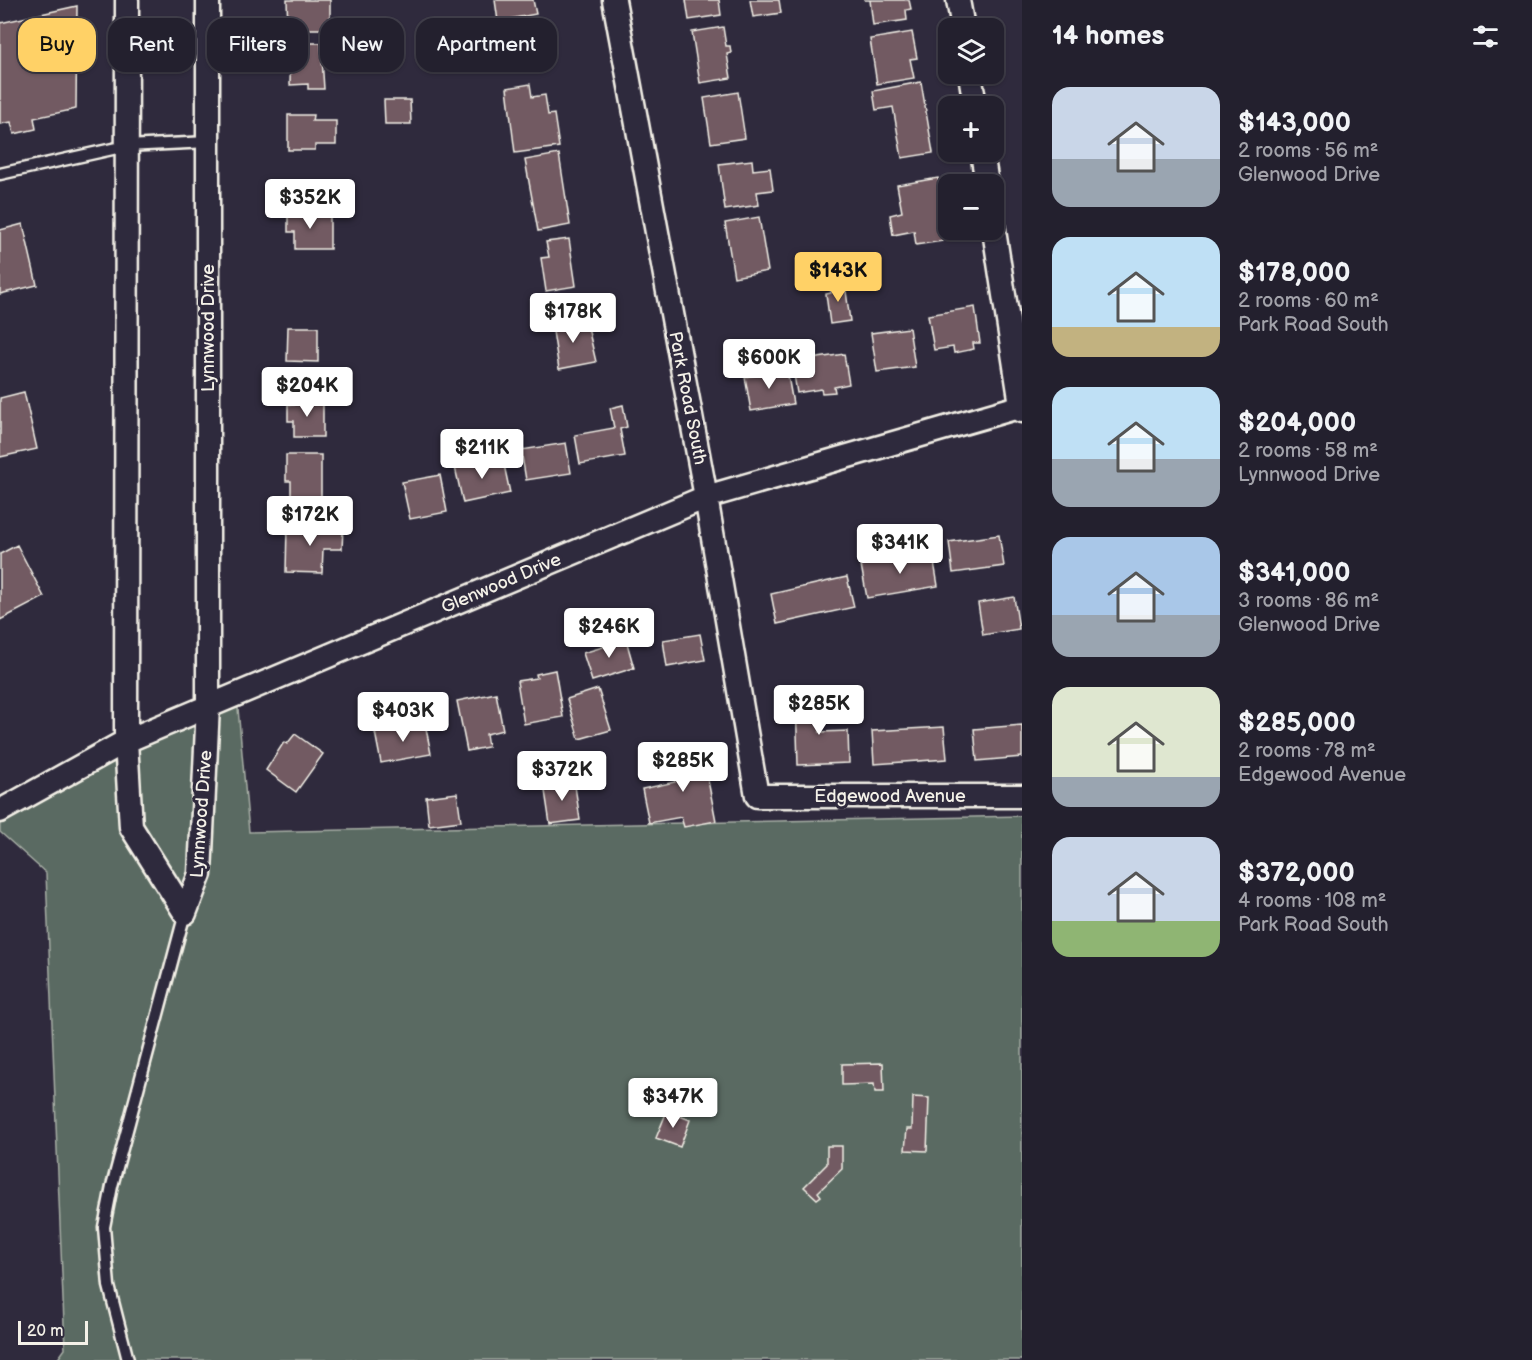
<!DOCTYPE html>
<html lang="en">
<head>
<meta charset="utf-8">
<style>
  body { margin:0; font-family:"Balsamiq Sans",sans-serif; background:#2f2d3a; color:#f1f3f6; height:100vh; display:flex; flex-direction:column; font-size:22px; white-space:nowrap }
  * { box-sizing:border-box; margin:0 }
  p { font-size:20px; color:#a3a3aa }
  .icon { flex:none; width:33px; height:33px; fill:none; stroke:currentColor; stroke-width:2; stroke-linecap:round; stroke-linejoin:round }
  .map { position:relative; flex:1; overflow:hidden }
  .side { display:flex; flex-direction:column; background:#23202e; width:510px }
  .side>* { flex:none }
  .guide { position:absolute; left:18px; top:18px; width:570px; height:54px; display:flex; gap:12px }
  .buttons { position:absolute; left:938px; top:18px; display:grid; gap:12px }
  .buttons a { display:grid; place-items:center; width:66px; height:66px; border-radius:12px; background:#23202e; box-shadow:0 2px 4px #0004,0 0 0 2px #403e4a; font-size:30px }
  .scale { position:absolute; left:18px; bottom:15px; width:70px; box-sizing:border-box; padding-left:6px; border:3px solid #f4f1e8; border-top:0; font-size:16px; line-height:21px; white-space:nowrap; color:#f4f1e8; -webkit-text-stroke:4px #2f2a3d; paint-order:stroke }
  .price { position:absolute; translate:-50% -51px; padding:0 14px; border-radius:6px; background:#fff; color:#222; font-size:20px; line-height:39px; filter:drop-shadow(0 2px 3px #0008) }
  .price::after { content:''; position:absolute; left:50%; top:36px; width:18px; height:14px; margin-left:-9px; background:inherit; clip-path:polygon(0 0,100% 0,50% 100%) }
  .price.on { background:#ffd166; color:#111 }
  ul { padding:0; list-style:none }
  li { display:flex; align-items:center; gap:18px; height:150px; padding:0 30px }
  li span { display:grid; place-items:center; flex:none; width:168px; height:120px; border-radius:18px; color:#555 }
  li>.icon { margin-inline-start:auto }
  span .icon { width:72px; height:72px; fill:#fffc; stroke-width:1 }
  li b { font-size:26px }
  h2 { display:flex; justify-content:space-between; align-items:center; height:72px; padding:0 30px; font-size:26px }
  .pill { padding:0 21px; border-radius:18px; background:#23202e; box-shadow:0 2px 4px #0004,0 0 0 2px #403e4a; font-size:21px; line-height:54px }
  .pill.on { background:#ffd166; color:#111 }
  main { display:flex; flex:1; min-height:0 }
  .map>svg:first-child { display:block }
  .green { fill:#5a6a62; stroke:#a7aea5; stroke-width:1.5 }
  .building { fill:#725a62; stroke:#f4f1e8; stroke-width:1.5 }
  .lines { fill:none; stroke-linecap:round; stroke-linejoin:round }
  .service-casing { stroke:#f4f1e8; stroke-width:15 }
  .minor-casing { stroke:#f4f1e8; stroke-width:27 }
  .service { stroke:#2f2a3d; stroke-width:10 }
  .minor { stroke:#2f2a3d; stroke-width:22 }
  .labels { text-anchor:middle; stroke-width:6; stroke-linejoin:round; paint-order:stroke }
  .street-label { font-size:18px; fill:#f4f1e8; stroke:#2f2a3d }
</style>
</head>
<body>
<main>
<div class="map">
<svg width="1022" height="1360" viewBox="0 0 1022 1360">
  <rect width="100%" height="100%" fill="#2f2a3d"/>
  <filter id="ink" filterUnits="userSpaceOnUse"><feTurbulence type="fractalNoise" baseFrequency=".0167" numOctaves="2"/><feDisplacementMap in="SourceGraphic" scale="12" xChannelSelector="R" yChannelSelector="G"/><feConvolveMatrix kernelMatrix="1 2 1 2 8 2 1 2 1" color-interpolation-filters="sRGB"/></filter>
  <g filter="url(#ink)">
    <path class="green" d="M237,697L249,832L1022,816V1360H57L65,1349L46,873L0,832V822Z"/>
    <path class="building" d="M287,0H330V29H288Z
      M495,0H533L536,14L498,21Z
      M686,0H719L721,15L689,20Z
      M750,0H779L781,13L753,17Z
      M864,0H909L911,9L906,10L907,20L873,25L870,0Z
      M77,6L76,109L34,118L36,129L14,134L11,122L0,124V23Z
      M537,21L542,47L537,48L540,63L504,70L497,28Z
      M723,27L726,46H730L731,53L727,54L731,78L700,83L692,32Z
      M912,32L917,58L910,59L914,78L877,84L870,39Z
      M291,43H321L324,89H308V84L290,85Z
      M921,82L933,153L902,158L893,107L876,110L873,91Z
      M530,84L532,97L545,95L548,115L554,114L559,147L515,153L507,88Z
      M738,92L745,138L711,143L704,98Z
      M384,100H410L411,124H385Z
      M288,115H313L312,121H336V145H315V150H288Z
      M559,154L570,225L538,231L525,160Z
      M752,160L753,170L770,168L773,190L757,192L759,205L725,210L719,164Z
      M938,178L946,226L940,227L942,241L916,245L914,231L893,235L890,215L902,212L897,185Z
      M288,212L330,213V249H295V232H288Z
      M759,217L768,271L734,277L725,223Z
      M23,224L37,285L0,294V230Z
      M569,239L576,286L546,291L541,258L549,257L546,242Z
      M840,279L842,292L846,291L850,321L830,324L826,294L831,293L829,280Z
      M975,307L980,343H973L974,349L954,353L953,347L934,350L928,315Z
      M586,319L596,362L559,369L552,325Z
      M288,327H318V362L287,361Z
      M909,328L915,367L877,372L871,333Z
      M844,354L849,384L834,387L835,392L822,393L821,389L797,393L792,362Z
      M787,370L793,404L751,411L745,377Z
      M24,392L37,449L0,457V398Z
      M294,400H323V437H294V421H288V404L294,405Z
      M623,405L627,427L620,429L625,456L580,464L575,435L614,428L610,408Z
      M566,443L571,473L526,480L521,450Z
      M286,455H321V514H291V481H286Z
      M488,459L489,463L503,460L510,493L463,503L455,467Z
      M440,475L447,512L410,519L402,482Z
      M287,526L343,528L342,549H323L322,573L286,572Z
      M999,535L1004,566L953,573L949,542Z
      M17,545L44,597L0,620V554Z
      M932,550L938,586L867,598L861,565Z
      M847,577L854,607L777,624L771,594Z
      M1014,597L1019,629L983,635L978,603Z
      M700,634L705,660L667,667L663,640Z
      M625,636L634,668L592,681L583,653L603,647L602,643Z
      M555,670L563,717L524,724L517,681L537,678L536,674Z
      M598,689L611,730L579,739L567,699Z
      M496,693L503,730L486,734L488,747L467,751L457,701Z
      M827,699L828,719H820V732L848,731L849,763L798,765L796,700Z
      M425,723L431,754L381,763L375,732Z
      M1022,725V757L977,761L974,729Z
      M944,727L947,759L874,764L872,731Z
      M295,734L323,754L296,792L266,770L284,742L287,744Z
      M702,750L716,821L684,827L681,817L649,823L642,789L675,782L670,757Z
      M574,779L580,820L550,824L544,784Z
      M457,793L461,821L429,825L426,797Z
      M883,1063L884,1092H875L874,1084L842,1085V1064Z
      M913,1097L929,1098L927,1151L905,1150L907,1129H912Z
      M667,1111L690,1120L680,1147L656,1138Z
      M827,1146H842V1169L818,1192L821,1196L817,1199L804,1187L827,1164Z"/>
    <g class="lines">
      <g class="service-casing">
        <path id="service" d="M0,174L126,146L209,142
          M128,1360L109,1286L104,1227L112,1186L185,913"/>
      </g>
      <g class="minor-casing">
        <path id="minor" d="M127,0L126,741L131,827L185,913
          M614,0L706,497L757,796H1022
          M958,0L963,28
          M970,74L975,106
          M982,152L987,184
          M993,224L1022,411
          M0,811L126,741L706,497L1022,406
          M185,913L200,874L208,706V0"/>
      </g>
      <use href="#service" class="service"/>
      <use href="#minor" class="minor"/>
    </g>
  </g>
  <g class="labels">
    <g class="street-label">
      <text transform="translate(208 328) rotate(-90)" y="6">Lynnwood Drive</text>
      <text transform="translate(688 398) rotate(79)" y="6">Park Road South</text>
      <text transform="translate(501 583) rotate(-23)" y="6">Glenwood Drive</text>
      <text x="890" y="802">Edgewood Avenue</text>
      <text transform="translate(201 814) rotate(-86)" y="6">Lynnwood Drive</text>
    </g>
  </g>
</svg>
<div class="buttons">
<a><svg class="icon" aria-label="layers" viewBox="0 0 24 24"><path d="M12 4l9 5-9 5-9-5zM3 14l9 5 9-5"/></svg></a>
<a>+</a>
<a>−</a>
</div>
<div class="scale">20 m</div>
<b class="price" style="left:310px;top:230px">$352K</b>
<b class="price on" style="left:838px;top:303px">$143K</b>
<b class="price" style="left:573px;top:344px">$178K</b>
<b class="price" style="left:769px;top:390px">$600K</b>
<b class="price" style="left:307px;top:418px">$204K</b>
<b class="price" style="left:482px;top:480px">$211K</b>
<b class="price" style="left:310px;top:547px">$172K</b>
<b class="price" style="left:900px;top:575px">$341K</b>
<b class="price" style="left:609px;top:659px">$246K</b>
<b class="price" style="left:819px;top:736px">$285K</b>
<b class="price" style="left:403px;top:743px">$403K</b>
<b class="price" style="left:683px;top:793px">$285K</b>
<b class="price" style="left:562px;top:802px">$372K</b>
<b class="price" style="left:673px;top:1129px">$347K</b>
<div class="guide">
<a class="pill on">Buy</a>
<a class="pill">Rent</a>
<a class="pill">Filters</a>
<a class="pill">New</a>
<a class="pill">Apartment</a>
</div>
</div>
<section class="side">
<h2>14 homes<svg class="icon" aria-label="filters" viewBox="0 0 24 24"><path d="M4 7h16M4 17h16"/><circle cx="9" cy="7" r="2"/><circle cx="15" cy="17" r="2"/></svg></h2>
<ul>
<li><span style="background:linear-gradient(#c9d6e8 60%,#9aa5b1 0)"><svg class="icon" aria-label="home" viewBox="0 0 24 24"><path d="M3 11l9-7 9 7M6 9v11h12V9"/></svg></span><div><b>$143,000</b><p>2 rooms · 56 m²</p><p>Glenwood Drive</p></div></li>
<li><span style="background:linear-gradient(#bfe0f5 75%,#c2b280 0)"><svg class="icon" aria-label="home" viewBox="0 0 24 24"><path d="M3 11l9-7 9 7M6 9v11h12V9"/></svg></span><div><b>$178,000</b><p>2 rooms · 60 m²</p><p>Park Road South</p></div></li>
<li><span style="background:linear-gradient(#bfe0f5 60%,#9aa5b1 0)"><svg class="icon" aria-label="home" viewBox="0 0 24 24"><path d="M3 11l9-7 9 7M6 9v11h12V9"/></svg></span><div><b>$204,000</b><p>2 rooms · 58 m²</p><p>Lynnwood Drive</p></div></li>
<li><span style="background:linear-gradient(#a9c7e8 65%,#9aa5b1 0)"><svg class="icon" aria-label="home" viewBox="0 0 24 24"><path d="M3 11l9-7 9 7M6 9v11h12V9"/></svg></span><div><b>$341,000</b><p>3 rooms · 86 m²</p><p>Glenwood Drive</p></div></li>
<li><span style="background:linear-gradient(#dfe7d0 75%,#9aa5b1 0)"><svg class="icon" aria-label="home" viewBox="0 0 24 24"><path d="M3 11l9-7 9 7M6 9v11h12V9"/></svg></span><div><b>$285,000</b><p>2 rooms · 78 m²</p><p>Edgewood Avenue</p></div></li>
<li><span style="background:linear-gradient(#c9d6e8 70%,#8fb573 0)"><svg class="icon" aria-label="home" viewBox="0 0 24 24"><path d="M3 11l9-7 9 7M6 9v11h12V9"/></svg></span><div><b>$372,000</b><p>4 rooms · 108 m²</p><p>Park Road South</p></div></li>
</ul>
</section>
</main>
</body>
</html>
